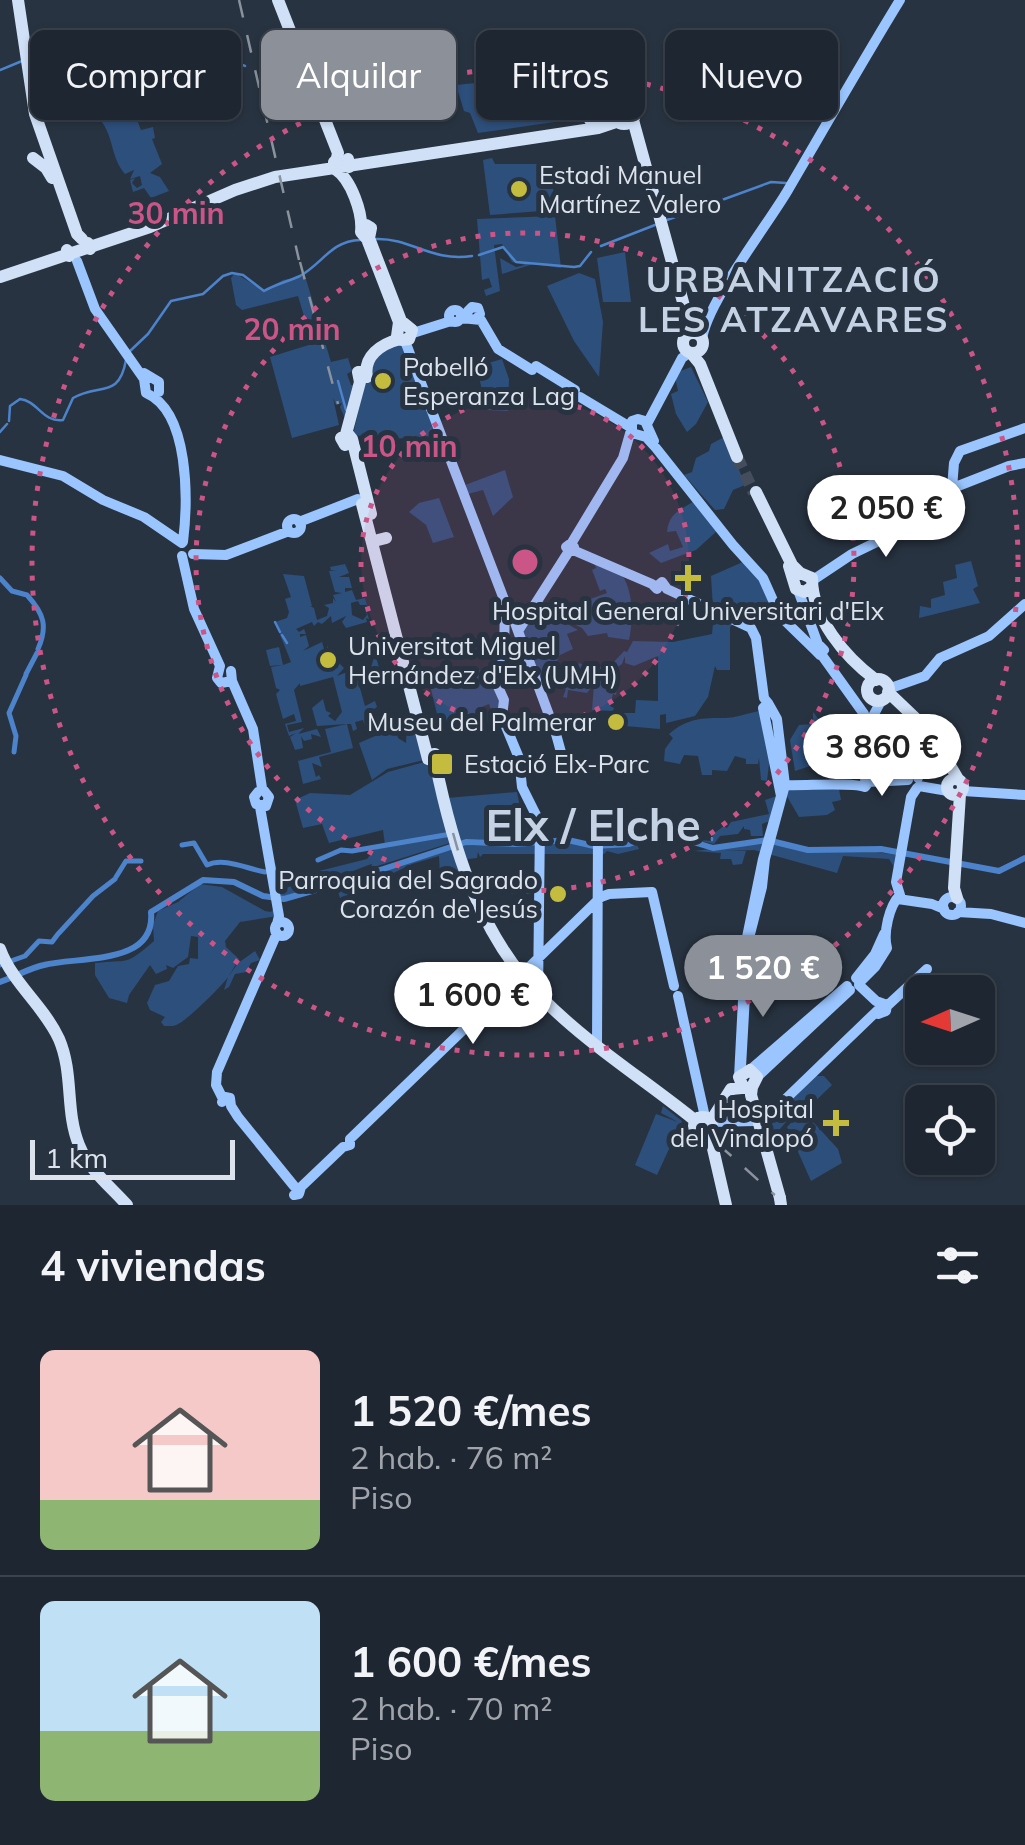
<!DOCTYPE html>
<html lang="es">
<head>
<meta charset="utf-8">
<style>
  body { margin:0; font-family:Mulish,sans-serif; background:#262e39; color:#f1f3f6; height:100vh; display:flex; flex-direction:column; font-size:38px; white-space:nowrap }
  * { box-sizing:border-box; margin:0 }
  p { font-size:32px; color:#a1a5ab }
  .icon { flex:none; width:55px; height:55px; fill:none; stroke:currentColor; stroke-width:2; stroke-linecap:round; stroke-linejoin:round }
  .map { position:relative; height:1205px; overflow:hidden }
  .panel { display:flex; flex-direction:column; background:#1e2631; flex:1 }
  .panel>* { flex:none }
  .guide { position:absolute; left:30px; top:30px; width:965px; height:90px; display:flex; gap:20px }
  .needle { width:65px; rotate:267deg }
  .controls { position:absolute; left:905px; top:975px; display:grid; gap:20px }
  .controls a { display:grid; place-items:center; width:90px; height:90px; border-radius:15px; background:#1e2631; box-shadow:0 2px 8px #0004,0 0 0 2px #3c434d; font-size:50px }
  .scale { position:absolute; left:30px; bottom:25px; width:205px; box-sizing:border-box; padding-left:10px; border:5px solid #dce3ec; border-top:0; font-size:28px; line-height:35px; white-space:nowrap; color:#dce3ec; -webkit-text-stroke:8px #283341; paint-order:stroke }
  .price { position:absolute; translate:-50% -85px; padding:0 22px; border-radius:35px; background:#fff; color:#222; font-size:32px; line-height:65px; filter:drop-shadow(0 2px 5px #0008) }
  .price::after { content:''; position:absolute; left:50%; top:60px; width:30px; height:22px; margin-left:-15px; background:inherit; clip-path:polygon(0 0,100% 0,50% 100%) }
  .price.current { background:#8c9099; color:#fff }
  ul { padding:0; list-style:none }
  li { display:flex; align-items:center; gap:30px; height:250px; padding:0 40px }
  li+li { border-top:2px solid #3c434d }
  li span { display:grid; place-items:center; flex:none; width:280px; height:200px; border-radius:15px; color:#555 }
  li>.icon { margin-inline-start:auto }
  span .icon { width:120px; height:120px; fill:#fffc; stroke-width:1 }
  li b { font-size:42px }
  h2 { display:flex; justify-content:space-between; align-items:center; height:120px; padding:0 40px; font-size:42px }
  .tag { padding:0 35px; border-radius:15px; background:#1e2631; box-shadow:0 2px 8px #0004,0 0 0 2px #3c434d; font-size:35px; line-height:90px }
  .tag.current { background:#8c9099; color:#fff }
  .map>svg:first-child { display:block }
  .green { fill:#2d4f7b }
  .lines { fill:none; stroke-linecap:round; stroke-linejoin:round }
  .stream { stroke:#4c83cb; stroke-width:2.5 }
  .canal { stroke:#4c83cb; stroke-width:5 }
  .river { stroke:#4c83cb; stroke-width:6 }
  .highway-tunnel { stroke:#434d5b; stroke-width:12; stroke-dasharray:12 6; stroke-linecap:butt }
  .major { stroke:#9ac5ff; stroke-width:10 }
  .highway { stroke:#cfe0f7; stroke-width:12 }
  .rail { stroke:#89929d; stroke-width:2.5; stroke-dasharray:18 18; stroke-linecap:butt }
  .highway-bridge { stroke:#cfe0f7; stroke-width:12 }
  .ring { fill:none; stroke:#ca5586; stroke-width:5; stroke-dasharray:5 10 }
  .poi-dot { fill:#c4bc3e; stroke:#283341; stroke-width:4 }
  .labels { text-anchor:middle; stroke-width:10; stroke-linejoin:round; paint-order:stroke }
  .poi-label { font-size:25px; fill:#dce3ec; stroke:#283341; text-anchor:start }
  .district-label { font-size:35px; font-weight:bold; letter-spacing:2.5px; fill:#c4d2e4; stroke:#283341 }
  .town-label { font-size:45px; font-weight:bold; fill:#c4d2e4; stroke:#283341 }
  .centre { fill:#ca5586; stroke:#283341; stroke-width:5 }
  .ring-label { font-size:30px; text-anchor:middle; font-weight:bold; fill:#ca5586; stroke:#283341; stroke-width:10; stroke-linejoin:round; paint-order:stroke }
</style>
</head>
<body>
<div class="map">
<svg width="1025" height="1205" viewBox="0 0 1025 1205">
  <rect width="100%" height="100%" fill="#283341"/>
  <path class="green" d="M504,62L528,63L534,93L542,92L544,99L572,91L582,118L478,133L470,113L464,111L456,85L495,81L493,70Z
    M134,112L141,130L153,127L155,138L152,139L162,164L150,173L160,177L169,191L151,198L144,188L133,192L130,180L135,178L132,183L137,188L142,185L140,176L130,179L134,170L125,174C111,158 114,139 102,122L116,121L119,115Z
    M492,158L495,164H551L555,210L490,215L483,160Z
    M555,216L561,268L533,264L502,274L500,258L516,267L525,265L512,262L502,244L494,245L500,291L486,296L484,290L492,287L489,278L482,280L477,219Z
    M625,252L631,302H603L597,258Z
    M235,273L264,291L283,280L305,276L331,362L348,358L352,371L347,374L351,385H356L347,423L340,407L342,403L336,405L333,398L339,425L292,438L270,357L312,344L307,326L309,319L304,316L298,296L242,310L236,305L231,278Z
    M579,273L595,279L603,322L599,377L574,341L547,286Z
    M403,342L439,437L384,439L353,435L365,382L375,355Z
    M502,359L509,379L508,411L486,410C481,395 483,384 475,367Z
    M691,367L708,402L696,424L687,432L676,414L671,394L678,391L675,377L678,372Z
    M726,436L745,485L733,490L724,509L715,510L684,475L692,472L696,458L709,451L711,444Z
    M505,470L513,497L493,516L483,490L468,494L465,485Z
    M439,498L454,537L433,543L426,525L409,512L419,503Z
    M696,500L717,531L696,550L661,563L649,553L668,544L670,551L683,547L676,531L667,532C669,512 681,510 696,500Z
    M593,560C602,564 616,567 622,575C634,592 633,622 629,640L608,637L607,633L588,636L582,628L574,624L573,605L607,593L605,589L600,591L592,570L596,568Z
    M745,561L759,576L771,608L740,619L713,608L711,576Z
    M971,561L978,586L973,589L980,603L919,618L920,606L931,608V599L945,595L943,582L957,578L955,565Z
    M345,564L349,573L339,577H349L352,588H345V592L352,590L356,600L365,598L367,605H360L358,601L351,603L352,615L363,620L367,615L365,607L369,619L366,618L367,622L346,628L342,622L346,616L332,623L331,616L322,624L318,622L314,626L312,622L296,629L299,632L304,629L306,634H300V637L306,635L309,646L303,651L322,642L328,662L327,645L334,667L338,668L335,664L336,660L344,668L337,676L347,672L356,677L365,676L370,671L375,654L381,674L358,681L365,706L375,701L377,707L367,714L370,726L365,727L363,720L355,722L357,729L353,731L351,724H347L353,748L319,757L322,767L312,763L316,777L319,775L321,779L303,784L298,761L331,752L325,729L347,724L317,726L312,708L323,699L326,711L331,713L328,716L335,721L342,712L333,677L300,686V683L294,690L302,722L287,725L289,732L304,728L298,734L317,729L321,737L311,734L312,739L304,741L301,736L303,748L295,750L290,737L296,733L289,736L285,724L296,721L294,714L283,719L276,694L280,690L276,688L271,667L282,665L270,666L266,650L279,647L283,665L291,662L275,622L287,618L289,612L285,599L291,597L283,574L304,576L312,606H310L314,608L317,620L327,616L329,608L324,605L333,603V598L336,602L333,595L342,593L335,592L329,571L337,570H331L330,567Z
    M541,599L562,621L578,630L567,634L573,649L560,655L555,665L572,673L579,663L593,668L596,661L601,667V672L609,670L618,679L616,695L613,694L610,706L614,708L613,711L592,710L594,684L587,693L568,690L567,698L563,697L566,689L553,687L555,678L543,675L536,678L520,633Z
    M714,613L735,622L730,627V670H717L715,666L708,697L695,716L666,723V714L660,715V729L613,725L615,713H635L636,700L658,701V656L634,666L625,663V656L622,664L615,669L610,666L624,651L627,652L633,641L673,642L712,634Z
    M447,668L495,671L501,701L499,719H494L489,704L482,707L484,723L470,715L450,729L445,718H438L428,677Z
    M759,711L770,756L767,781L761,780L759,758L758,764H746V759L735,756L727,771L712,770V775H702L698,756L684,755L680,764L664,761L665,749L673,738L669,734C687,718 703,718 725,718C736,718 748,713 759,711Z
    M813,712L833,738L827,765L817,773L813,765L795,771L790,740L799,725L813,724Z
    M419,724L424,760L387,769L372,780L359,743L396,727L398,738L406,743L407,726Z
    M428,761L453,842L371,868L372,864C343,873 307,894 279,897L275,863L282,886L286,888L320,875L319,871L367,859L376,847L385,845L383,830L329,843L322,824L303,828L295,800L310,793L350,795L388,772Z
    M781,786L839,789L841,800L832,802L835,810L827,815L799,817Z
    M517,792L523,823L529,830L538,831V841H458L447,798Z
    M780,795L772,820L762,824L763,836H751L750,830L744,829V826L738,834L720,836L714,844L663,833L625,843L596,844L602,835L603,840L618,837L619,840L675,828L698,840L713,841V834L724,826L727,828L731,822L769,814L765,800Z
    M566,842L596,848L637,845L639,849L618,854L607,851L604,854H483L480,857L478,852L477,858L468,859V866L459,845L514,847Z
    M766,842L809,852L854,849L897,855L894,867L889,859L843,856L837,873L754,850L726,851H746L742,864L733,865L731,859H720L721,853L694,851Z
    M455,846L459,871L440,877L439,856L412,864L379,880V891L375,886L353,890L354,894L340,898L337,889L351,880Z
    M200,884L222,887L265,911L271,912L275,907L277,916L240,922L225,941L226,947L239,959L229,976L238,963L255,951L260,960L251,963L246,972L235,974L229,987L224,990L228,977C223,985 189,1018 180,1023C174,1027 171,1026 164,1026L161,1022L165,1017L150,1010L147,1003L155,985L169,981L178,966L189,964L190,958L198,959V937L191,936L188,957L173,968L166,965L167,969L156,974L150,965L129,995L127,1003L109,998L95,975V963C130,959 124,967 154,941L153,925L158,911L178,902Z
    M816,1076H824L832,1085L804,1112L838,1149L842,1163L811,1181L787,1127L804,1109L798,1108L774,1136L767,1125Z
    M663,1106L682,1121L657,1175L635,1165L656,1114L678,1122L661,1113Z"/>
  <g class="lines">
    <path class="stream" d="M34,56C76,39 166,38 211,49C224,52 233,61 245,66
      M0,70L22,61
      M667,220L771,182L786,183
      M376,239C412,238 430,262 472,256
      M601,246L655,225
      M479,255L503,247L516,262L574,267L580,266L591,252
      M129,352L148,334L171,301L203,294L223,276L232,273L243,275L264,291C276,284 289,281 300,276C323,263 331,241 360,240
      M338,381L346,410
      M9,421L10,406L20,399C38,401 43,423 63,420L73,398C100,383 119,399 126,360
      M0,432L7,424
      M275,622L280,632
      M282,635L287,643
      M712,840V838"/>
    <path class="canal" d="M0,578L12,591L27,595C44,614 48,626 38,649
      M26,674L37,653
      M14,752L16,736L9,713L26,675
      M182,845L194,843L207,865C225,857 247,869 265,872
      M318,860L341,850L352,851L451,834
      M116,877L126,861H141
      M59,933L93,896L115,879
      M0,965L25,956L39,941L52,942L58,934"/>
    <path class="river" d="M629,844L657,835H670L713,848L767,840L808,850L881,849L999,871L1025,858
      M328,887L466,842L515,844L568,840L594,846L629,844
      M0,982C15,977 29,968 44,965C80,956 156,966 151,912L203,880L234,882L263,896L284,899L326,887"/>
    <path class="highway-tunnel" d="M737,457L754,493"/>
    <path class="major" d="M77,261L95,309L144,379L146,393C190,412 188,501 183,542
      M449 316a6 6 0 1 1 12 0a6 6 0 1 1-12 0Z
      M468,311L472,307L478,308L480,314L477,319
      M461,318L481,320L498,349L532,370
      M413,333L451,321
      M405,341L505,602L504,655L495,680L504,700L502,717L519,758L522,787L540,823L538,994
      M702,341C704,306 769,223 788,190C825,127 862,62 900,0
      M536,366L575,390
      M144,373L159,382V392
      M580,397L630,427
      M632,421V433L646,437L656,448L733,545L763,578L780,616L816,651L820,646L824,650L820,655L816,651
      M632,421L638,419L645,421L654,441
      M647,424L682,358L690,352
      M0,460L63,476L103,500L144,517L182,543
      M952,488L954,463L960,451L1025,428
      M287 526a7 7 0 1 1 14 0a7 7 0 1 1-14 0Z
      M299,522L358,499
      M571,544L623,458L631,430
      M574,547L570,544L566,547L652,584L657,589
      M193,554L226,555L289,531
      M182,556L194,609L220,666L217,678L221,683L232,681L231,671
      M813,580L852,554L883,539L902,520L953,488L1009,466L1025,463
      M656,587L662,582L667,589L751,628L756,638L764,698L768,703
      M798,590L819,647
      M508,604L556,734L564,763
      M518,631L569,551
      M821,654L864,714L865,724L870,726L873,722C903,746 914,738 918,778
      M232,681L253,729L262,788L269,797L266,806L256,804L254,797L258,792
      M888,689L925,676L940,658L989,636L1025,604
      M872,718L881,701
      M868,782L908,780
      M785,785C805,786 852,782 865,787L868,783L865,779
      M919,786L948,791
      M963,791L1025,795
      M260,807L279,916L277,924
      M943 906a9 9 0 1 1 18 0a9 9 0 1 1-18 0Z
      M898,899L932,904L944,909
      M958,912L991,914L1025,923
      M275 929a7 7 0 1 1 14 0a7 7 0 1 1-14 0Z
      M521,975L601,897L609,894L652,892L674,986
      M856,978L875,954L884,934
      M859,983L875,967L887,948C883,933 889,906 900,895L896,882L911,797L917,788
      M859,985L876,1001L887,1005L886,1011L878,1014
      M678,996L705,1117
      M887,1006L927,969
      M597,1045L598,834
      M750,1070L847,986
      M739,1077L746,942L763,859L781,796L763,708L768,703L777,719L785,785L765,859L762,887L748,942L741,1067L744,1071
      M757,1077L850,990
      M223,1099L216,1085L217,1072L277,933
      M222,1102L225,1097L230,1098L231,1106L238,1117L294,1186
      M768,1116L879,1009
      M712,1122L755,1121
      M350,1139L516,979
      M294,1195L299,1194L301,1187L343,1147L350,1145V1139"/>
    <path class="highway" d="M18,0L35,114L77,234L82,239
      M278,0L338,153L337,158
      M613 113a11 11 0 1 1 22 0a11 11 0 1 1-22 0Z
      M590,120L612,112
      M633,120L689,324L695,333
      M33,158L46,168L52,178
      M335,169C351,179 363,213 361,232L367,239L399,322L397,336L402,340L409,339L412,330L401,321L369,238L371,228L366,225
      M0,277L150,227L235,190L275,177L598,128L616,122
      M683 343a10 10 0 1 1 20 0a10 10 0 1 1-20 0Z
      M691,353L700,364L737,457
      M367,377C363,356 381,344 400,339
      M346,434L360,382L358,372L366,370
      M345,445L341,438L348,434L352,439L371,514
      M756,492L792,565L800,573L812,578C812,618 845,657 876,680
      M362,504L428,759L435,761V754L428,755
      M378,540L386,538
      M789,566L796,589L804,592L812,587
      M867 690a11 11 0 1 1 22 0a11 11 0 1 1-22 0Z
      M888,692L931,733L958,779
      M435,761C452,845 479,935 541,997C586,1043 642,1078 692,1118L698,1119
      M947 787a8 8 0 1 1 16 0a8 8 0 1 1-16 0Z
      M957,898L954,888L960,794
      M0,949C13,984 44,1006 59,1039C74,1074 65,1111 79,1145C89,1170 110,1186 127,1205
      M743,1087L739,1077L750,1070L757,1077L752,1087
      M752,1087L751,1095L780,1198
      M694 1126a9 9 0 1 1 18 0a9 9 0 1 1-18 0Z
      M711,1121L731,1089L752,1087
      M706,1135L711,1140L726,1205"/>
    <path class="rail" d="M239,0L299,260
      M300,262L338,404
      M453,833L459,854
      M718,1144L786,1205"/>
    <path class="highway-bridge" d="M348,159L349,167
      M334,162L335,169
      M88,243L90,249
      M67,250L69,256
      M780,1198L781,1205"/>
  </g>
  <circle cx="525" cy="562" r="164" fill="#ca5586" fill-opacity=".12"/>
  <g class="ring">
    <circle cx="525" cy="562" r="164"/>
    <circle cx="525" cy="562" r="329"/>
    <circle cx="525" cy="562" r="493"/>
  </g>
  <g class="poi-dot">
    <circle cx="519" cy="189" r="10"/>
    <circle cx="383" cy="381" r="10"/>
    <path d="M683 563h10v10h10v10h-10v10h-10v-10h-10v-10h10z"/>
    <circle cx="328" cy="660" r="10"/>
    <circle cx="616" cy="722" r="10"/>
    <rect x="430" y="752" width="24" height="24" rx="5"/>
    <circle cx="558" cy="894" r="10"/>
    <path d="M831 1108h10v10h10v10h-10v10h-10v-10h-10v-10h10z"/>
  </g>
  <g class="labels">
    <g class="poi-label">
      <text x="539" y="184">Estadi Manuel<tspan x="539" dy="29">Martínez Valero</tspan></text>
      <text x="403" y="376">Pabelló<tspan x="403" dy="29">Esperanza Lag</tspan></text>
      <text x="688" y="620" text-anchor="middle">Hospital General Universitari d'Elx</text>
      <text x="348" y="655">Universitat Miguel<tspan x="348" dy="29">Hernández d'Elx (UMH)</tspan></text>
      <text x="596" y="731" text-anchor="end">Museu del Palmerar</text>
      <text x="464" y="773">Estació Elx-Parc</text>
      <text x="538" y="889" text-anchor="end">Parroquia del Sagrado<tspan x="538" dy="29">Corazón de Jesús</tspan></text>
      <text x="814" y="1118" text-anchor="end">Hospital<tspan x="814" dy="29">del Vinalopó</tspan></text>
    </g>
    <g class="district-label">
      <text x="794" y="292">URBANITZACIÓ<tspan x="794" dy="40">LES ATZAVARES</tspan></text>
    </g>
    <g class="town-label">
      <text x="593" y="841">Elx / Elche</text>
    </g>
  </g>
  <circle cx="525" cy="562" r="15" class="centre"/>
  <g class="ring-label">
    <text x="176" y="224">30 min</text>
    <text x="292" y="340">20 min</text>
    <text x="409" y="457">10 min</text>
  </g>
</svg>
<div class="controls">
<a><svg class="needle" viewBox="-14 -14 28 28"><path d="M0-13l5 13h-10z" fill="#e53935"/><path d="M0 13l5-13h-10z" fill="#a1a5ab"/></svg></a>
<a><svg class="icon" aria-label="locate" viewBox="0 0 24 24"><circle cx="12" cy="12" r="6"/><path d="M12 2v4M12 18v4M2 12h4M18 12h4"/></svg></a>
</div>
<div class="scale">1 km</div>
<b class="price" style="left:886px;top:560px">2 050 €</b>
<b class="price" style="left:882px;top:799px">3 860 €</b>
<b class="price current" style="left:763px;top:1020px">1 520 €</b>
<b class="price" style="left:473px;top:1047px">1 600 €</b>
<div class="guide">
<a class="tag">Comprar</a>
<a class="tag current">Alquilar</a>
<a class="tag">Filtros</a>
<a class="tag">Nuevo</a>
</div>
</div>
<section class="panel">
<h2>4 viviendas<svg class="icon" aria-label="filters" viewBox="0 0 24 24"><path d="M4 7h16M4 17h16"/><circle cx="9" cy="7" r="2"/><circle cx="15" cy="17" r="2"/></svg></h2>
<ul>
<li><span style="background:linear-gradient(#f6c9c9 75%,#8fb573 0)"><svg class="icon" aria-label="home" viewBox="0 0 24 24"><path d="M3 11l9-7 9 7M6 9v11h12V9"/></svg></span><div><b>1 520 €/mes</b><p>2 hab. · 76 m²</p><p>Piso</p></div></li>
<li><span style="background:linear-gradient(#bfe0f5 65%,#8fb573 0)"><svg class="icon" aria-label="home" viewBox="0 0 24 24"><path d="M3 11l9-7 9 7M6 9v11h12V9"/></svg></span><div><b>1 600 €/mes</b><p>2 hab. · 70 m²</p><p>Piso</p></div></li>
</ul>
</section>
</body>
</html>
